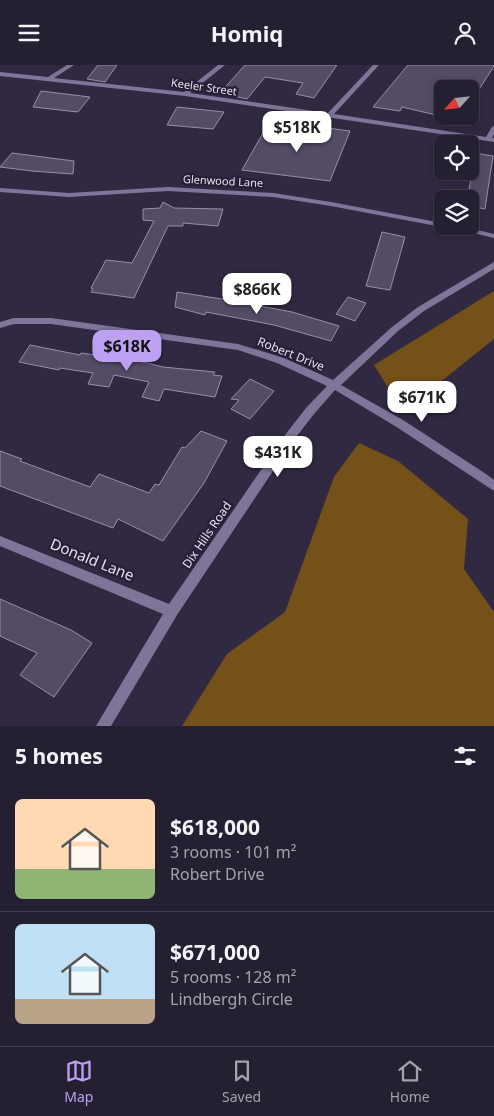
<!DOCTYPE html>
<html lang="en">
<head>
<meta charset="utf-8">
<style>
  body { margin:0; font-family:"Noto Sans",sans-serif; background:#2d273a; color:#f1f3f6; height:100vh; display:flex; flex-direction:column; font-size:19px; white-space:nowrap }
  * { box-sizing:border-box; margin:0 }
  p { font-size:16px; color:#a3a2ac }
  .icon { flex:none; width:28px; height:28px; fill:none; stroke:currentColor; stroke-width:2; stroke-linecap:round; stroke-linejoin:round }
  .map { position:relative; height:661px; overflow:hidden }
  .sheet { display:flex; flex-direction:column; background:#251f32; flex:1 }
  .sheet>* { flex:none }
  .needle { width:32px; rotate:243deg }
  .buttons { position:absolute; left:434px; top:15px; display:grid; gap:10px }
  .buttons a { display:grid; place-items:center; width:45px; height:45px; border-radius:8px; background:#251f32; box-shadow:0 2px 8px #0003,0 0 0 1px #423d4d; font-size:25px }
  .price { position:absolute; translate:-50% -42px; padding:0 11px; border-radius:10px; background:#fff; color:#222; font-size:16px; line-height:32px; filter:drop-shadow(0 1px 2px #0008) }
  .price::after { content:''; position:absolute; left:50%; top:30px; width:15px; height:11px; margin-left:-8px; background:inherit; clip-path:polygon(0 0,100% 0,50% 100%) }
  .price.current { background:#bca0f2; color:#111 }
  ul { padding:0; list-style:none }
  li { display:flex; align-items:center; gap:15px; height:125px; padding:0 15px }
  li+li { border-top:1px solid #423d4d }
  li span { display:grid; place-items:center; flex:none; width:140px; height:100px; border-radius:8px; color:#555 }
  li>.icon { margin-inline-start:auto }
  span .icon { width:60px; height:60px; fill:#fffc; stroke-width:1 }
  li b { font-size:21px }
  h2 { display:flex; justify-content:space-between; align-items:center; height:60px; padding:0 15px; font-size:21px }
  header { display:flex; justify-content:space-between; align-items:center; height:65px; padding:0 15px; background:#251f32; font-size:22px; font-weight:700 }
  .tabs { display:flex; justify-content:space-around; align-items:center; height:70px; border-top:1px solid #423d4d; background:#251f32; font-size:14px; color:#a3a2ac }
  .tabs a { display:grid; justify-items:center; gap:2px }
  .tabs .current { color:#bca0f2 }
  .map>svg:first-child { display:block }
  .green { fill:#745119 }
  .building { fill:#544c67; stroke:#968eac }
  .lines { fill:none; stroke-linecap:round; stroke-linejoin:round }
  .minor { fill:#807599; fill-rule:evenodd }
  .labels { text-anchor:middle; stroke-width:4.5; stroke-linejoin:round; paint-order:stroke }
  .far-street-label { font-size:11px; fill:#e5e1f1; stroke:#271f37 }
  .street-label { font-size:12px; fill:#e5e1f1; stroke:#271f37 }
  .near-street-label { font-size:15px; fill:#e5e1f1; stroke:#271f37 }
</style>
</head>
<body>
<header><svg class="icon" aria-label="menu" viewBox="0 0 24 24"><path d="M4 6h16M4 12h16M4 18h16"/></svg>Homiq<svg class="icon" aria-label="person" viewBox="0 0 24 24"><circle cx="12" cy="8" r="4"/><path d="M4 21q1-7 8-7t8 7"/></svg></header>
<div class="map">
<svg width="494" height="661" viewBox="0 0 494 661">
  <rect width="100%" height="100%" fill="#312942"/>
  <path class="green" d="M494,226V274L434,322L394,332L374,300Z
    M359,378L398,396L468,454L464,504L494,547V661H182L227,589L285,547L334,412Z"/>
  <path class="building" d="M98,0H117L105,17L87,14Z
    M245,0H337L314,33L296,29L303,18L265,12L247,34L220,28Z
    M408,0H494V1L478,26L470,24H442V51H461L460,54L440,51L402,42L400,46L373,42Z
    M41,26L90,32L78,47L33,42Z
    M177,42L224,47L213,64L167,60Z
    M272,52L288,54L278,73L314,77L320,62L350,66L330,116L242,105Z
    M12,88L74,96L73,109L32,106L0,102Z
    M475,88L493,91L485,144L470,141V134H463L464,125H469Z
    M163,137L174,143L223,144L218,161L183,158V161H168L134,233L91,227L93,224L91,223L106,195L132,198L154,156L143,155V144L160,143Z
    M382,167L405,172L390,225L366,221Z
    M177,227L222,234L292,247L339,261L331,276L274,260L206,247L205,250L175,242Z
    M348,232L366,238L355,256L336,249Z
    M30,280L80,290L81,288L139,296L163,302L215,307L213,310L222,311L215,332L164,324L159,336L142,332L149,317L114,310L109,322L88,319L93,308L60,303L59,305L19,297Z
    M250,314L274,326L250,354L231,344L239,335L231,334Z
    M201,366L227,376L204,418L163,476L118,454L113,463L0,421V386L22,394L20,396L90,422L99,409L149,428L155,419L159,420L182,382L185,383Z
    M0,534L71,565L92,578L54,632L20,610L37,588L0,571Z"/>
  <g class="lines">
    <path class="minor" d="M67,0H74L54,13L184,27L218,0H225L190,28L328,48L373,0H379L334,49L486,72L492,62L494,61V69L492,73H494V77L185,31L0,11V7L48,12Z
      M168,122L273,128L331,137L442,158V161H445L442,162L331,141L273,132L168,126L69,132L0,127V123L69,128Z
      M445,161H461L494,169V173Z
      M494,197V204L424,246L398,266L341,320L403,355L486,409L494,415V426L395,361L335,325L314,349L293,376L177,550L111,661H96L163,549L0,481V471L169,539L285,370L306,343L327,321L277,298L238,285L51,259H14L0,263V257L14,253H51L238,279L284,293L333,315L392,262L418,242Z"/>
  </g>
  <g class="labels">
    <g class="far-street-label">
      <text transform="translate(204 22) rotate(8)" y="4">Keeler Street</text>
      <text transform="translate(223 116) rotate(3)" y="4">Glenwood Lane</text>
    </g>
    <g class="street-label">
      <text transform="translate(291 289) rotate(22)" y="4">Robert Drive</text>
      <text transform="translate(207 470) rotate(-56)" y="4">Dix Hills Road</text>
    </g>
    <g class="near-street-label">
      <text transform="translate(92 495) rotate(22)" y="5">Donald Lane</text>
    </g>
  </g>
</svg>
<div class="buttons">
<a><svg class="needle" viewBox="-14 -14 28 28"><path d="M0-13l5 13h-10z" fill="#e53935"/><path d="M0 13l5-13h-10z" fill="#a3a2ac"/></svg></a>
<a><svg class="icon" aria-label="locate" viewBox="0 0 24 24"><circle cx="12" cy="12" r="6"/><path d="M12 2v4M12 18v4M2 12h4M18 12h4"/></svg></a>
<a><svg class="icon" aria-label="layers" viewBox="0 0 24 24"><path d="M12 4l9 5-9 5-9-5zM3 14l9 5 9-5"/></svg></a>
</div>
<b class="price" style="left:297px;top:88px">$518K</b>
<b class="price" style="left:257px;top:250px">$866K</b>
<b class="price current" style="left:127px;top:307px">$618K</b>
<b class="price" style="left:422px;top:358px">$671K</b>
<b class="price" style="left:278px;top:413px">$431K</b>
</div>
<section class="sheet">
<h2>5 homes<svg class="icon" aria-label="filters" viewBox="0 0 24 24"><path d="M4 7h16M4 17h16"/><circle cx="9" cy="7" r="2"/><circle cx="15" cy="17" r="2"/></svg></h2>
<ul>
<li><span style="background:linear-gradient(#ffd9b3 70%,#8fb573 0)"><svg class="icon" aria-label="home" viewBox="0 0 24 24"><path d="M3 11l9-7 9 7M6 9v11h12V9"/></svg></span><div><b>$618,000</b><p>3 rooms · 101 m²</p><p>Robert Drive</p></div></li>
<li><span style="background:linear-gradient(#bfe0f5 75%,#b9a48a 0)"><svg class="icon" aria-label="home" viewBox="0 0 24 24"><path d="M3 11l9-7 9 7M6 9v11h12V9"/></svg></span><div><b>$671,000</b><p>5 rooms · 128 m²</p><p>Lindbergh Circle</p></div></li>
</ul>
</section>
<nav class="tabs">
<a class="current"><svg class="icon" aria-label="map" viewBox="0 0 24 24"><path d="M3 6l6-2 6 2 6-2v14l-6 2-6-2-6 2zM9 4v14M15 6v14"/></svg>Map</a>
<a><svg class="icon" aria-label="saved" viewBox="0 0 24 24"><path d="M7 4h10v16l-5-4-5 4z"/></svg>Saved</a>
<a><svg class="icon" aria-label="home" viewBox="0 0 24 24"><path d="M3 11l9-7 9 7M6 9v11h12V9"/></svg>Home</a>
</nav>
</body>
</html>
